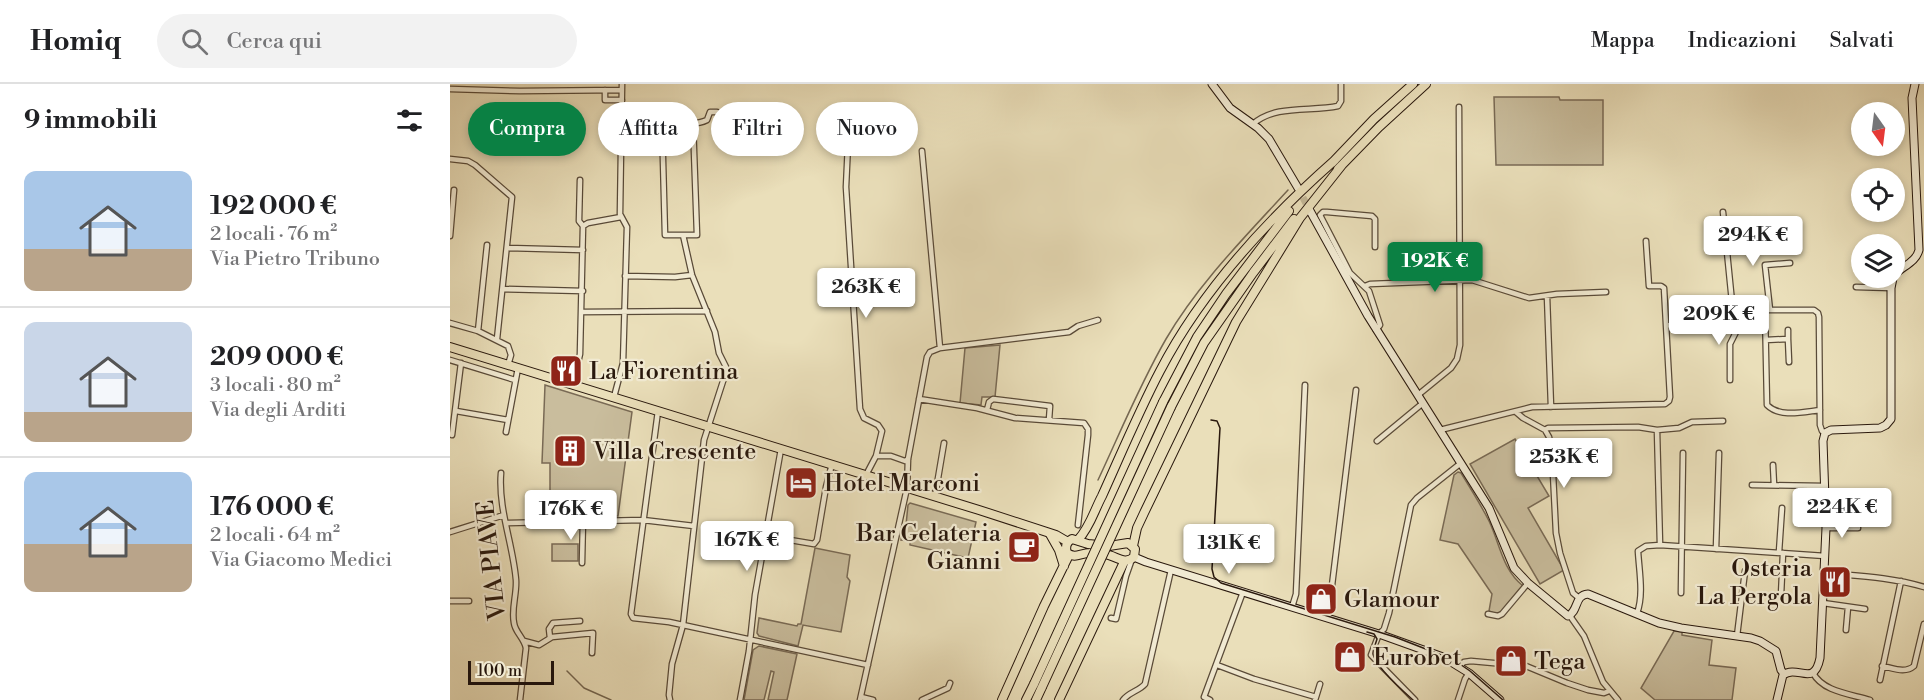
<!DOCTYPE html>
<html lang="it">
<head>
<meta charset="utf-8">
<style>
  body { margin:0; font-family:"Libre Bodoni",serif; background:#f2f2f2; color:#202124; height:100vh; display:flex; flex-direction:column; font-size:22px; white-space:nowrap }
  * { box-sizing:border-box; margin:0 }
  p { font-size:20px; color:#757577 }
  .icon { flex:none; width:33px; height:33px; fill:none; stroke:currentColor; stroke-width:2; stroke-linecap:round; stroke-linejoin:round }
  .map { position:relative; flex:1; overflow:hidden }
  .sheet { display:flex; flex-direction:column; background:#fff; width:450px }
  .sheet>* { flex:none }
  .guide { position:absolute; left:18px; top:18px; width:570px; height:54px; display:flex; gap:12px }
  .needle { width:39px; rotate:166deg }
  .controls { position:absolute; left:1401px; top:18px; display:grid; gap:12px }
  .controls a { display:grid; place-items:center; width:54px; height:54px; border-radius:50%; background:#fff; box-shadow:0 3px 9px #0003; font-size:30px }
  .scale { position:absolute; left:18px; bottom:15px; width:86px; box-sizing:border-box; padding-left:6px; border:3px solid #29180d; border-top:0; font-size:16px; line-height:21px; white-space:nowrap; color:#29180d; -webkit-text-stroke:4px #f1ead2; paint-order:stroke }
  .price { position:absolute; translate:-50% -51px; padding:0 14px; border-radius:6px; background:#fff; color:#222; font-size:20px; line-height:39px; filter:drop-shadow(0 2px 3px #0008) }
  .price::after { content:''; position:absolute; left:50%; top:36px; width:18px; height:14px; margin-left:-9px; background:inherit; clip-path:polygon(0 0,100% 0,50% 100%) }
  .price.current { background:#0b8043; color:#fff }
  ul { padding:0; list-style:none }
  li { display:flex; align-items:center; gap:18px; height:150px; padding:0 24px }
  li+li { border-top:2px solid #e0e0e0 }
  li span { display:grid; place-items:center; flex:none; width:168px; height:120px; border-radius:12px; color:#555 }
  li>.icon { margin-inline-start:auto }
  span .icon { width:72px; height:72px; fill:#fffc; stroke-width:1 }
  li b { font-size:26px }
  h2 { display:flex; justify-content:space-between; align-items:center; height:72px; padding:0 24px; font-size:26px }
  .pill { padding:0 21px; border-radius:27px; background:#fff; box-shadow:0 3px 9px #0003; font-size:21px; line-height:54px }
  .pill.current { background:#0b8043; color:#fff }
  header { display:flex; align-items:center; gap:36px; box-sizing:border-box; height:84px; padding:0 30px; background:#fff; border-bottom:2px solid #e0e0e0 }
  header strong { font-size:28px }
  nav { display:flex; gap:33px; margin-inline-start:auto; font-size:21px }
  .search { width:420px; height:54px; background:#f2f2f2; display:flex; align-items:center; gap:15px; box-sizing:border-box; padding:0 21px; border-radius:33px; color:#757577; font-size:22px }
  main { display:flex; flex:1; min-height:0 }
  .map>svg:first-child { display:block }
  .green { fill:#c9bd9d; stroke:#796a55; stroke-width:1.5 }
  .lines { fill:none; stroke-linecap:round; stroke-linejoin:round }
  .stream { stroke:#756751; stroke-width:1.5 }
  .secondary-tunnel { stroke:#c3b797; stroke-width:7; stroke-dasharray:7 3.5; stroke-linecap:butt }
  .street-casing { stroke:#594a38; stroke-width:7 }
  .secondary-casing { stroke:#29180d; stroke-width:9 }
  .primary-casing { stroke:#29180d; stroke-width:10 }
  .highway-casing { stroke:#29180d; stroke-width:10 }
  .street { stroke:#f1ead2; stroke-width:4.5 }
  .secondary { stroke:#f1ead2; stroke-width:7 }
  .primary { stroke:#eadfba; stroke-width:8 }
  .highway { stroke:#eadfba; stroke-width:8 }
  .tram { stroke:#29180d; stroke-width:1.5 }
  .highway-bridge-casing { stroke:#29180d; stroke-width:10; stroke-linecap:butt }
  .highway-bridge { stroke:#eadfba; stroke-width:8 }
  .labels { text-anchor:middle; stroke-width:4.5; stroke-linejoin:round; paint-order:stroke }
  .poi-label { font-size:24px; fill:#29180d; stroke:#f1ead2; text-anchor:start }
  .street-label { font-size:24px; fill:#29180d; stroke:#f1ead2 }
</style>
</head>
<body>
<header>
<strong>Homiq</strong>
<div class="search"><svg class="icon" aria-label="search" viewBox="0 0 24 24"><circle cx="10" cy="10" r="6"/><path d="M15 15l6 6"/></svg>Cerca qui</div>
<nav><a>Mappa</a><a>Indicazioni</a><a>Salvati</a></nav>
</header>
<main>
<section class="sheet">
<h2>9 immobili<svg class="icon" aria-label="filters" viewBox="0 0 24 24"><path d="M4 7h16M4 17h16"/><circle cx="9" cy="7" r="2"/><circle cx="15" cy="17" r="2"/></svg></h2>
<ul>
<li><span style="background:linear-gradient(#a9c7e8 65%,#b9a48a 0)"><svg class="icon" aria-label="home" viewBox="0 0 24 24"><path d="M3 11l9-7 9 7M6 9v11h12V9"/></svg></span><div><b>192 000 €</b><p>2 locali · 76 m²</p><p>Via Pietro Tribuno</p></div></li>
<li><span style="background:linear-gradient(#c9d6e8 75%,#b9a48a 0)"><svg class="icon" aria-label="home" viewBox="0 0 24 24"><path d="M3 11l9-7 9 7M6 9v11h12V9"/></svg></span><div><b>209 000 €</b><p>3 locali · 80 m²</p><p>Via degli Arditi</p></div></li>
<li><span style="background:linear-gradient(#a9c7e8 60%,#b9a48a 0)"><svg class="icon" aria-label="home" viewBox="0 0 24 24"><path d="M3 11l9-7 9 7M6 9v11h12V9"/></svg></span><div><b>176 000 €</b><p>2 locali · 64 m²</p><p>Via Giacomo Medici</p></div></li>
</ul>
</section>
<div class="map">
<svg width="1474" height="616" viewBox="0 0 1474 616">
  <rect width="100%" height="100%" fill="#eadfba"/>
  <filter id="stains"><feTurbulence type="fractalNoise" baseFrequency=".00333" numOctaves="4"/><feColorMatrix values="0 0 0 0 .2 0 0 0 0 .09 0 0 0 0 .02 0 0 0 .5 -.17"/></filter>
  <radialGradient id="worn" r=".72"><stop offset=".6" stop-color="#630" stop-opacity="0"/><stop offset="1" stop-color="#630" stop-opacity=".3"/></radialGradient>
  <path class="green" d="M1044,13H1109L1110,16H1153V81H1046Z
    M550,261L545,313H532L531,321L510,319L515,264Z
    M95,301L182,328L168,432H100V379H92Z
    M1065,355L1099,412L1078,424L1114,486L1090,500L1020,380Z
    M1008,388L1011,389C1021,405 1031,421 1039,437C1050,460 1052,485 1073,502L1051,528L1046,530L1039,527L1042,510L1008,460L990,456L1004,391Z
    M460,419L526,438L518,474L460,461V457L451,456L453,443L456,441L458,421Z
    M102,460H128V477H102Z
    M365,464L400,471L397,493L400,497L391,548L353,541L348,562L309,552L307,549L309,534L347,542L348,540H351Z
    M1224,547L1232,548V551L1262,556L1259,581L1286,584L1282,616H1205L1191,604Z
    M309,562L347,570L337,616H318L324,588L321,587L314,616H294L303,566Z"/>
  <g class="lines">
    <path class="stream" d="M648,396C670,349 690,300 716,255C748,200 795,153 838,106
      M117,587L134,604L161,616"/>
    <path class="secondary-tunnel" d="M848,104L859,125"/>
    <g class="street-casing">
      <path id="street" d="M0,5L70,7L172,6
        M155,6V16H172
        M216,35C229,39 245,42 257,36L260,28H267
        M212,39L215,151H233
        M803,40C826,20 861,28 888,22L891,17V0
        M398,60L396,103L410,325L414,334L428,341L432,347L426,372L416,391
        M0,75L18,77L25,81L62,113L47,255
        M130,96L129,137L133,142
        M1273,128L1283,228
        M0,152L4,106
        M925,163V135L922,132L877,128H873L870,131L900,189L919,207L930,241L926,246
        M58,164L133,166
        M175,192L225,193L242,191
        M915,202L920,200L1022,196L1079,214L1107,210L1156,208
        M1406,203L1441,204
        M53,205L133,207
        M1097,212L1101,323
        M1315,226L1317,321C1330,334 1353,328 1370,326
        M1320,226L1315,181L1340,179
        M132,228L257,227
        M0,239L28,247L58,262L61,271L58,281
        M1216,241L1250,242L1283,228L1298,226H1364L1368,229L1369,233L1370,341L1372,347L1375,349
        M1338,246V255
        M28,247L37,161
        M1316,256L1338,255L1339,278
        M490,264L619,248L628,242L648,236
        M0,276L65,296
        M1280,296V260L1287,246L1286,228
        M123,300L130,270L133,142L138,139L171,133
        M968,311L1001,284L1007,275L1010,261L1009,23
        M164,313L173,279L177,143L170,130L172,0
        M469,315L527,324L565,334L634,339L638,345V351L628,441
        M537,326L539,318L543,315L600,322L599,336
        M6,327L58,336
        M208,327L181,530L183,534L219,538L418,581
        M1066,328L1073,334L1095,346L1098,344L1188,343L1207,346L1229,344L1242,338L1273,337
        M990,346L1082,323L1215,320L1219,317L1220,313L1214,204L1211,202H1199L1196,157
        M1095,346L1099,353L1102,370L1106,449L1110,469L1123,509L1129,514
        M1207,346L1210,461
        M56,348L68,284
        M2,351L11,279
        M927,357L973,319
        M426,372H441L455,377L458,375
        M1323,381L1324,401
        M51,389C48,425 63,460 66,496C67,510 61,525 64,539C65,548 74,554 76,564L70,616
        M1302,401L1375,402
        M485,412L494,359
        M56,439L193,436L244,442
        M1376,444H1408
        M275,445L364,460L367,456L376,403L382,380
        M0,448L54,431
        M1266,465L1269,369
        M1329,468L1332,424
        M132,479L133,436
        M1375,489C1409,492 1441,493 1474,503
        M1231,509L1233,369
        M1331,511L1333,469
        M0,517H19
        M1373,519L1415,525
        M842,523L846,510L855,301
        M1187,529C1194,511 1189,486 1188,467L1196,462L1210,461L1375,472
        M1038,530L1048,532L1052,530L1078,499
        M1120,532L1134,552L1153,598L1168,616
        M661,534L666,535L676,492L682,475
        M878,534L906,306
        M1396,546L1398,523
        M1287,552L1295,487
        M100,554L99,545L103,539L130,537
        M74,557L89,561L102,553L143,549L142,569
        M767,581L804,595L866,613L865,616
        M1010,582L1014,578L1021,577L1076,582L1117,599L1138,606L1154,609L1159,607
        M1432,582C1443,584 1455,590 1464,582L1474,540
        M1363,589C1373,608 1401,610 1420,616
        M1430,596L1451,497
        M411,613L423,616
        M866,613L870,600
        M220,616L219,611L222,580L233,541L254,356L276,288V283L269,269L265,248L242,191L233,151H247L243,39
        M290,616L299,567L305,511L331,365
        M410,616L457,404L458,375L477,273L480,268L490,264L472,67
        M472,616L498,604L500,599
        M673,616C679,608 689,607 695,600L721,486
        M760,616L754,613L793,508
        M965,616L921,571L929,550L934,545L939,529L961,421L967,414L1011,379
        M1008,616L1015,595L1019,589"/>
    </g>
    <g class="secondary-casing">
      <path id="secondary" d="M762,0L780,24L808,44L819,55L848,104
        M859,125L918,232L1039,424L1064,484L1078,499L1118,532C1129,527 1124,511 1138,510L1209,539L1231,544L1301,554L1310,557L1326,567L1331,586L1334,590
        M1444,191C1453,182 1466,178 1469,166L1462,14L1465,0
        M684,473L696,478L929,550L993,573L1019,589L1050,616
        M1327,616L1333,591C1348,580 1364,604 1370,574L1376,444L1373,357L1375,349L1381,346L1430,344L1436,341L1441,335V204L1443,194"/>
    </g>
    <g class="primary-casing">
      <path id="primary" d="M0,263L529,426L606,451L618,458
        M622,455L638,460L659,462L678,459L685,465L684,473C674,482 666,471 654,470C650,469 645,468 640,469C630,469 626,475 617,469C615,463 616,458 622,455Z"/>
    </g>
    <g class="highway-casing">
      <path id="highway" d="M882,79L924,35L963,0
        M888,85L929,43L976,0
        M713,318L747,253L776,210L839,127
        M721,323L754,259L803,189L844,135
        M600,450L609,466L614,482
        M628,456C640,443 644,427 652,412C671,370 689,327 710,287C752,206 817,136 885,76
        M683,462L687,444L694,429L786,238L850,134L892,81
        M552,616L594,522L619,471
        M576,616L584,600
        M586,616L592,603
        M609,616L674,478"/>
    </g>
    <use href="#street" class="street"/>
    <use href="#secondary" class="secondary"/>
    <use href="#primary" class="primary"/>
    <use href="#highway" class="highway"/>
    <path class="tram" d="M761,336L767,337L770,344L762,485L764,493L771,499L945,553L1004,576L1020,587L1053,616
      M917,548L924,550L927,555C926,559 923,565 923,570C925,582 953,607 963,616"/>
    <g class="highway-bridge-casing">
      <path id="highway-bridge" d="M584,600L713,318
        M592,603L721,323"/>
    </g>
    <use href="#highway-bridge" class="highway-bridge"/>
  </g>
  <defs>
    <g id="restaurant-square" transform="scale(1.725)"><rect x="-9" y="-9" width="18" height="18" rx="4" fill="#8f2418" stroke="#f1ead2"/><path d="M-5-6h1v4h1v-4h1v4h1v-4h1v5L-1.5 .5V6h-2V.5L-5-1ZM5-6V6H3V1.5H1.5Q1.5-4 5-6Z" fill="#fff"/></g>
    <g id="building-square" transform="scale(1.725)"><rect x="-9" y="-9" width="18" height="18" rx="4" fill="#8f2418" stroke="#f1ead2"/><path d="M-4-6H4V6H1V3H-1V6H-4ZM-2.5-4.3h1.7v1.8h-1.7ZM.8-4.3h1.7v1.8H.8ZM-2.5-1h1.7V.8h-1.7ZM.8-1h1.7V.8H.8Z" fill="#fff"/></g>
    <g id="hotel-square" transform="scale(1.725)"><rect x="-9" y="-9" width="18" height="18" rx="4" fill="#8f2418" stroke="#f1ead2"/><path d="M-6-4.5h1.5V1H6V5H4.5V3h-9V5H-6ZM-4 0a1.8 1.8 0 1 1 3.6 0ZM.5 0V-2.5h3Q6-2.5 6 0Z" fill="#fff"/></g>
    <g id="cafe-square" transform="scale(1.725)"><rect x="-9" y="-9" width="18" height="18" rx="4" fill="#8f2418" stroke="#f1ead2"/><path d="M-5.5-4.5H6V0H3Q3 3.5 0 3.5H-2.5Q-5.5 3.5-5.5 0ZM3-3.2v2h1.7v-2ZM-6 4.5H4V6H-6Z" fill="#fff"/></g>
    <g id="shop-square" transform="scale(1.725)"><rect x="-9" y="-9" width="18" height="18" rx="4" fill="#8f2418" stroke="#f1ead2"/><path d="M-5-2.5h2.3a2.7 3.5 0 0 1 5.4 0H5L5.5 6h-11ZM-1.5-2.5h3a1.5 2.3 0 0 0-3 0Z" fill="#fff"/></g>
  </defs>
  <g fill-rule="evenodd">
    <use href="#restaurant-square" x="116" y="287"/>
    <use href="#building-square" x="120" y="367"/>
    <use href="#hotel-square" x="351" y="399"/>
    <use href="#cafe-square" x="574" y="463"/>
    <use href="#restaurant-square" x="1385" y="498"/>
    <use href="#shop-square" x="871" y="515"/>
    <use href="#shop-square" x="900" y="573"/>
    <use href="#shop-square" x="1061" y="577"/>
  </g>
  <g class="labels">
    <g class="poi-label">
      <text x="139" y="295">La Fiorentina</text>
      <text x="143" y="375">Villa Crescente</text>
      <text x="374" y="407">Hotel Marconi</text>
      <text x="551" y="457" text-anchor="end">Bar Gelateria<tspan x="551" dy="28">Gianni</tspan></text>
      <text x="1362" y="492" text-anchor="end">Osteria<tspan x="1362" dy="28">La Pergola</tspan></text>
      <text x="894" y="523">Glamour</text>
      <text x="923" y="581">Eurobet</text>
      <text x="1084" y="585">Tega</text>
    </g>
    <g class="street-label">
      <text transform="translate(41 476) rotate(-96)" y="8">VIA PIAVE</text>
    </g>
  </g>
  <rect width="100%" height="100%" filter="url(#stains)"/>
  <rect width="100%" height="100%" fill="url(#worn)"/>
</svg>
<div class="controls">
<a><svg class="needle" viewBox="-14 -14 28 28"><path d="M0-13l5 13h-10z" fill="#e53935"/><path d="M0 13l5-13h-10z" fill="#757577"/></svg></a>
<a><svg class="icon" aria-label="locate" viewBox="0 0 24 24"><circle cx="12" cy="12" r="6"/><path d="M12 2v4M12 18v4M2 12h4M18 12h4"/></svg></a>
<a><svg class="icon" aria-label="layers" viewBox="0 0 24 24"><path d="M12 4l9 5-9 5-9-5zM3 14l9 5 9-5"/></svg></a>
</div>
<div class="scale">100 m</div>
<b class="price" style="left:1303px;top:183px">294K €</b>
<b class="price current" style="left:985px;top:209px">192K €</b>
<b class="price" style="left:416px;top:235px">263K €</b>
<b class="price" style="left:1269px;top:262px">209K €</b>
<b class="price" style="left:1114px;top:405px">253K €</b>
<b class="price" style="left:1392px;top:455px">224K €</b>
<b class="price" style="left:121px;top:457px">176K €</b>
<b class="price" style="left:297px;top:488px">167K €</b>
<b class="price" style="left:779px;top:491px">131K €</b>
<div class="guide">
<a class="pill current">Compra</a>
<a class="pill">Affitta</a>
<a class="pill">Filtri</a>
<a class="pill">Nuovo</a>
</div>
</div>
</main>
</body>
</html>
